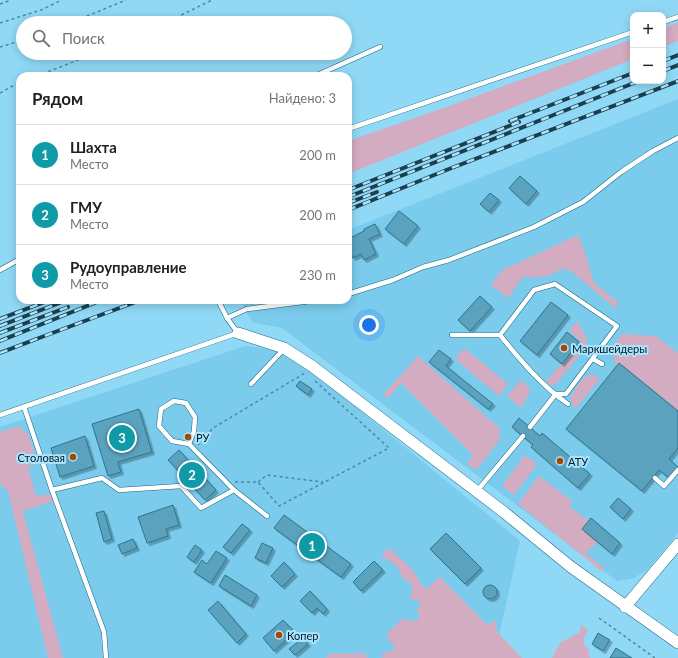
<!DOCTYPE html>
<html lang="ru">
<head>
<meta charset="utf-8">
<style>
	body { margin:0; font-family:Lato,sans-serif; background:#f6f6f6; color:#202124 }
	.controls { position:absolute; right:12px; top:12px; display:grid; overflow:hidden; border-radius:8px; box-shadow:0 2px 10px #0003 }
	.controls button { width:36px; height:36px; display:grid; place-items:center; padding:0; border:0; border-bottom:1px solid #e0e0e0; background:#fff; color:#202124; font:20px sans-serif }
	.you { position:absolute; left:369px; top:325px; width:14px; height:14px; margin:-10px; border:3px solid #fff; border-radius:50%; background:#1a73e8; box-shadow:0 0 0 6px #1a73e833 }
	.badge { display:grid; place-items:center; width:26px; height:26px; border-radius:50%; background:#b45309; color:#fff; font-size:13px; font-weight:700 }
	.pin { position:absolute; translate:-50% -50%; border:2px solid #fff; box-shadow:0 1px 4px #0006 }
	.list { margin:0; padding:0; list-style:none }
	h2 { display:flex; justify-content:space-between; align-items:center; height:52px; margin:0; padding:0 16px; font-size:17px }
	h2 small { font-size:13px; font-weight:400; color:#757577 }
	.list li { display:grid; grid-template-columns:26px 1fr auto; gap:12px; align-items:center; box-sizing:border-box; height:60px; padding:0 16px; border-top:1px solid #e0e0e0 }
	.list b { display:block; font-size:15px; white-space:nowrap }
	.list p { margin:0; font-size:13px; white-space:nowrap; color:#757577 }
	.list em { font-size:13px; font-style:normal; color:#757577 }
	.icon { flex:none; width:22px; height:22px; fill:none; stroke:currentColor; stroke-width:2; stroke-linecap:round; stroke-linejoin:round }
	.map { position:relative; flex:none; width:678px; height:658px; overflow:hidden }
	.search { position:absolute; background:#fff; box-shadow:0 2px 10px #0003; left:16px; top:16px; width:336px; height:44px; display:flex; align-items:center; gap:10px; box-sizing:border-box; padding:0 14px; border-radius:22px; color:#757577; font-size:15px }
	.panel { position:absolute; background:#fff; box-shadow:0 2px 10px #0003; left:16px; top:72px; width:336px; height:232px; border-radius:12px }
	.map>svg:first-child { display:block }
	.built { fill:#7acbec }
	.green { fill:#d4acc1 }
	.building { fill:#5aa2be; stroke:#2b7590; filter:url(#shadow) }
	.lines { fill:none; stroke-linecap:round; stroke-linejoin:round }
	.service-casing { stroke:#1a6882; stroke-width:5.5 }
	.tertiary-casing { stroke:#1a6882; stroke-width:12 }
	.path { stroke:#51879c; stroke-width:1.5; stroke-dasharray:3 3; stroke-linecap:butt }
	.service { stroke:#fff; stroke-width:4.5 }
	.tertiary { stroke:#fff; stroke-width:11 }
	.rail-casing { stroke:#1b3f4e; stroke-width:4 }
	.rail { stroke:#abe4fc; stroke-width:2.5; stroke-dasharray:8; stroke-linecap:butt }
	.poi-dot { fill:#a84705; stroke:#abe4fc; stroke-width:1.5 }
	.labels { text-anchor:middle; dominant-baseline:central; stroke-width:4; stroke-linejoin:round; paint-order:stroke }
	.poi-label { font-size:11px; fill:#001c27; stroke:#abe4fc; text-anchor:start }
</style>
</head>
<body>
<div class="map">
<svg width="678" height="658" viewBox="0 0 678 658">
	<defs>
		<filter id="shadow"><feDropShadow dx="2.5" dy="2.5" stdDeviation="0" flood-color="#0004"/></filter>
	</defs>
	<rect width="100%" height="100%" fill="#90d9f6"/>
	<g class="built">
		<polygon points="678,99 678,533 647,570 634,578 617,581 282,328 252,322 240,300 348,300 348,230"/>
		<polygon points="245,346 272,349 309,369 520,541 494,658 0,658 0,427"/>
	</g>
	<g class="green">
		<polygon points="678,23 678,41 663,47 663,28"/>
		<polygon points="633,39 633,59 348,174 348,141 441,109"/>
		<path d="M578,235L586,255L594,283L619,303L615,308L571,271C557,266 555,276 543,277C536,278 529,277 523,277L508,298L491,285L502,270Z"/>
		<polygon points="577,321 587,339 586,347 557,383 550,385 545,383 561,364 564,365 581,342 569,331"/>
		<polygon points="622,334 656,336 678,353 678,411 619,363 616,367 614,357 610,352 611,348"/>
		<polygon points="464,348 507,383 508,385 499,396 455,359"/>
		<polygon points="418,356 500,429 499,433 501,438 477,469 475,469 467,464 473,455 401,383 388,398 383,395"/>
		<path d="M592,374L600,379L576,408L573,406L570,399C576,389 580,377 592,374Z"/>
		<polygon points="521,380 530,389 530,392 521,408 507,396"/>
		<polygon points="17,426 28,433 37,463 28,467 36,496 49,494 54,501 23,511 63,658 48,658 8,491 0,484 0,432"/>
		<polygon points="525,455 537,464 514,495 502,486"/>
		<polygon points="539,476 572,501 569,506 589,521 582,529 598,542 585,553 604,568 604,571 600,570 518,504"/>
		<polygon points="389,548 411,568 424,588 428,587 440,577 487,625 496,620 497,632 522,658 383,658 381,654 393,650 396,646 389,641 387,634 402,619 404,619 412,621 420,619 417,610 420,606 419,601 409,598 412,593 412,585 401,576 398,567 381,555"/>
		<polygon points="581,624 588,630 584,638 584,645 588,648 590,658 552,658 560,643 580,632"/>
		<polygon points="364,653 368,658 326,658 329,654"/>
	</g>
	<g class="building">
		<polygon points="520,176 537,191 526,204 509,188"/>
		<polygon points="490,193 499,200 489,212 480,204"/>
		<polygon points="399,211 418,226 404,244 385,229"/>
		<polygon points="375,224 380,234 369,239 376,254 364,260 361,254 353,258 348,248 348,239 364,231 364,229"/>
		<polygon points="480,296 492,307 470,331 458,320"/>
		<polygon points="551,302 568,315 537,355 520,341"/>
		<polygon points="567,332 579,342 562,364 550,354"/>
		<polygon points="439,350 451,359 446,366 493,404 488,409 429,362"/>
		<polygon points="619,363 678,411 678,448 669,459 678,467 669,478 659,470 642,491 566,429"/>
		<polygon points="300,381 312,389 308,395 296,386"/>
		<polygon points="139,409 152,452 118,462 121,472 108,476 92,424"/>
		<polygon points="519,418 540,436 542,433 590,474 578,488 531,447 533,445 512,427"/>
		<polygon points="85,436 94,466 60,477 51,448"/>
		<polygon points="179,450 216,490 205,500 168,460"/>
		<polygon points="618,498 631,509 623,519 610,507"/>
		<polygon points="173,505 179,525 166,529 168,536 147,543 138,517"/>
		<polygon points="104,511 112,539 104,542 96,513"/>
		<polygon points="284,515 351,564 341,577 274,528"/>
		<polygon points="591,518 620,543 612,554 582,529"/>
		<polygon points="242,524 250,530 231,553 223,547"/>
		<polygon points="446,533 481,568 465,584 430,549"/>
		<polygon points="133,539 137,548 122,554 118,545"/>
		<polygon points="262,543 273,548 266,563 255,558"/>
		<polygon points="195,545 202,550 194,562 187,557"/>
		<polygon points="216,551 227,558 211,583 194,572 202,560 207,564"/>
		<polygon points="374,561 383,570 361,591 353,582"/>
		<polygon points="284,562 295,574 282,587 271,576"/>
		<polygon points="225,575 257,595 251,606 219,586"/>
		<circle cx="490" cy="592" r="7"/>
		<polygon points="310,591 327,609 323,614 317,608 312,613 300,601"/>
		<polygon points="218,601 246,634 237,643 208,610"/>
		<polygon points="283,620 295,632 274,651 263,638"/>
		<polygon points="598,633 610,640 603,651 592,644"/>
		<polygon points="303,638 308,644 295,655 289,649"/>
		<polygon points="616,648 632,658 610,658"/>
	</g>
	<g class="lines">
		<defs>
			<g id="service">
				<polyline points="663,22 678,17"/>
				<polyline points="315,76 380,47"/>
				<polyline points="348,129 633,32"/>
				<polyline points="0,270 20,259"/>
				<polyline points="348,294 393,280 423,267 449,260 534,227 583,202 621,172 653,151 678,138"/>
				<polyline points="227,318 247,309 318,300"/>
				<polyline points="452,335 500,335"/>
				<polyline points="593,359 602,364"/>
				<polyline points="251,384 284,349"/>
				<polyline points="24,407 52,490 104,632 106,658"/>
				<polyline points="0,415 238,333 227,318 218,300"/>
				<path d="M530,427L555,395V394H566L617,326L555,284L534,290L500,335C520,360 542,386 568,404"/>
				<polyline points="189,444 194,431 195,417 186,403 174,401 161,409 159,426 172,441 189,444 234,490"/>
				<polyline points="655,478 664,486 678,470"/>
				<polyline points="52,490 102,478 119,490 181,486 201,508 234,490 267,516"/>
				<polyline points="477,491 523,436"/>
			</g>
			<g id="tertiary">
				<polyline points="238,333 284,348 312,366 505,513 571,567 678,643"/>
				<polyline points="625,607 678,544"/>
			</g>
		</defs>
		<use href="#service" class="service-casing"/>
		<use href="#tertiary" class="tertiary-casing"/>
		<g class="path">
			<polyline points="0,4 11,0"/>
			<polyline points="0,23 41,10 62,0"/>
			<polyline points="70,23 126,0"/>
			<polyline points="165,23 212,0"/>
			<polyline points="0,47 23,40"/>
			<polyline points="37,76 96,53"/>
			<polyline points="0,93 20,82"/>
			<polyline points="198,445 213,428 305,373"/>
			<polyline points="235,482 258,482 279,506 389,448 314,380"/>
			<polyline points="258,482 267,475 323,482"/>
			<polyline points="599,618 655,658"/>
		</g>
		<use href="#service" class="service"/>
		<use href="#tertiary" class="tertiary"/>
		<defs>
			<g id="rail">
				<polyline points="663,61 678,55"/>
				<polyline points="663,71 678,65"/>
				<polyline points="510,121 633,73"/>
				<polyline points="348,190 519,122"/>
				<polyline points="348,197 639,81"/>
				<polyline points="348,203 377,192"/>
				<polyline points="348,210 449,169 678,81"/>
				<polyline points="0,319 50,300"/>
				<polyline points="0,326 67,300"/>
				<polyline points="0,333 68,307"/>
				<polyline points="0,341 102,300"/>
				<polyline points="0,353 47,335 141,300"/>
			</g>
		</defs>
		<use href="#rail" class="rail-casing"/>
		<use href="#rail" class="rail"/>
	</g>
	<g class="poi-dot">
		<circle cx="564" cy="348" r="4"/>
		<circle cx="188" cy="437" r="4"/>
		<circle cx="73" cy="457" r="4"/>
		<circle cx="560" cy="461" r="4"/>
		<circle cx="279" cy="635" r="4"/>
	</g>
	<g class="labels">
		<g class="poi-label">
			<text x="572" y="348">Маркшейдеры</text>
			<text x="196" y="437">РУ</text>
			<text x="65" y="457" text-anchor="end">Столовая</text>
			<text x="568" y="461">АТУ</text>
			<text x="287" y="635">Копер</text>
		</g>
	</g>
</svg>
<div class="controls">
<button>+</button>
<button>−</button>
</div>
<div class="you"></div>
<div class="pin badge" style="left:312px;top:546px;background:#0f9aa8">1</div>
<div class="pin badge" style="left:192px;top:475px;background:#0f9aa8">2</div>
<div class="pin badge" style="left:122px;top:438px;background:#0f9aa8">3</div>
<div class="search"><svg class="icon" aria-label="search" viewBox="0 0 24 24"><circle cx="10" cy="10" r="6"/><path d="M15 15l6 6"/></svg>Поиск</div>
<section class="panel">
<h2>Рядом<small>Найдено: 3</small></h2>
<ul class="list">
<li><span class="badge" style="background:#0f9aa8">1</span><div><b>Шахта</b><p>Место</p></div><em>200 m</em></li>
<li><span class="badge" style="background:#0f9aa8">2</span><div><b>ГМУ</b><p>Место</p></div><em>200 m</em></li>
<li><span class="badge" style="background:#0f9aa8">3</span><div><b>Рудоуправление</b><p>Место</p></div><em>230 m</em></li>
</ul>
</section>
</div>
</body>
</html>
